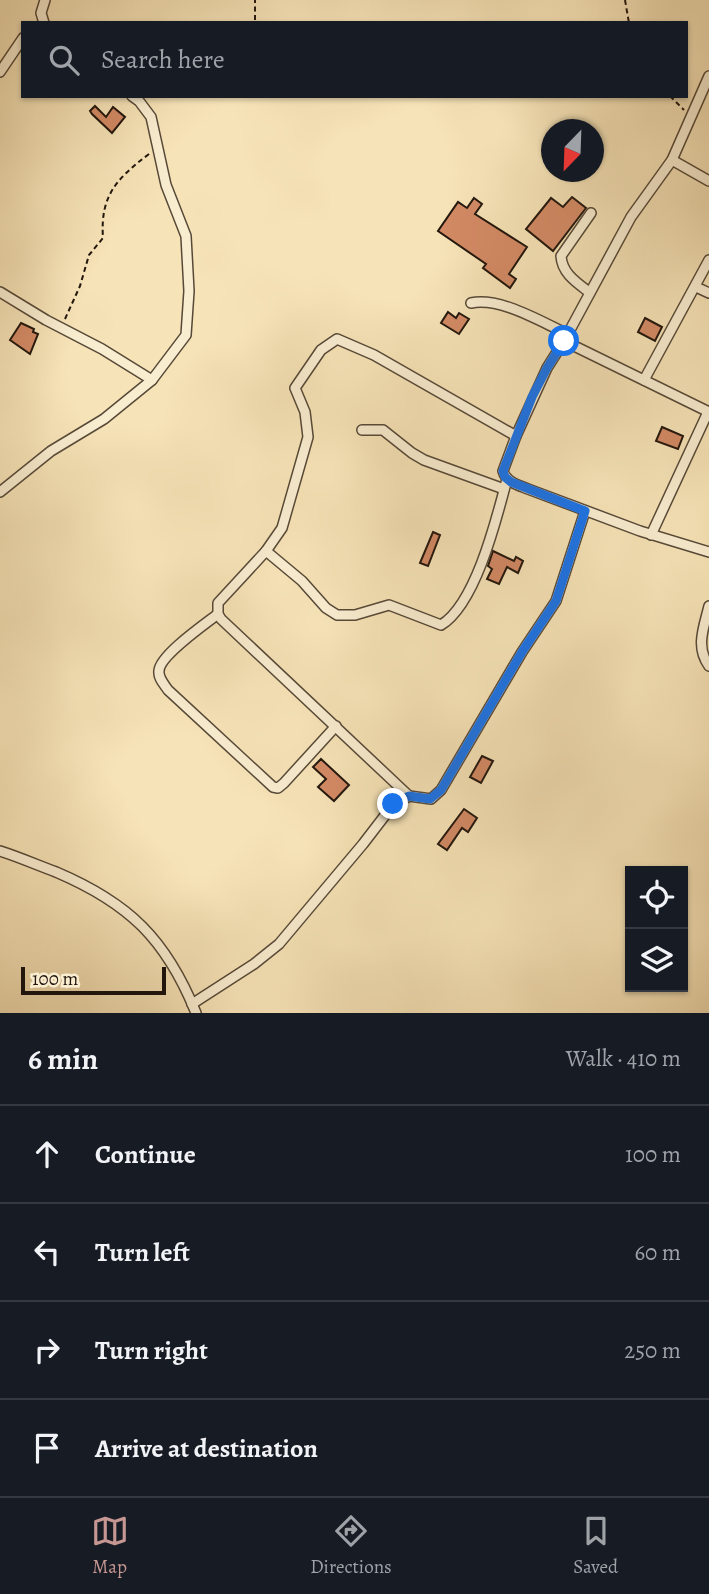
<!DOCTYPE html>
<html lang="en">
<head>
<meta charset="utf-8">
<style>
	body { margin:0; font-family:Alegreya,serif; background:#242831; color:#f1f3f6 }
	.controls { position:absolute; right:21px; bottom:21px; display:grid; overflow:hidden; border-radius:0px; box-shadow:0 2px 5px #0004 }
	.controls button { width:63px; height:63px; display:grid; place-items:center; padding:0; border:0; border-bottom:2px solid #363941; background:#171b24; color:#f1f3f6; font:35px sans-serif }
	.compass { position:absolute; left:541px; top:119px; width:63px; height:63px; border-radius:50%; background:#171b24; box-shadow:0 2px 5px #0004; rotate:203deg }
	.scale { position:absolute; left:21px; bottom:18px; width:145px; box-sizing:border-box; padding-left:7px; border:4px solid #22160d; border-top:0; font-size:19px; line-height:24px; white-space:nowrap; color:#22160d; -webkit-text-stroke:5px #f9edd0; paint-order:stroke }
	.stop { position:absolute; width:21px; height:21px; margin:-16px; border:5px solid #1a73e8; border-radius:50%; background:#fff }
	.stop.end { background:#1a73e8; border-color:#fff; box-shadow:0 2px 7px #0008 }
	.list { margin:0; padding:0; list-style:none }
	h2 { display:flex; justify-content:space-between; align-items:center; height:91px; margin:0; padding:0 28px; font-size:30px }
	h2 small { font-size:23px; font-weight:400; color:#9ea1a6 }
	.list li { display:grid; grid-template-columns:46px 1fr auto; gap:21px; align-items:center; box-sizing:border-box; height:98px; padding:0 28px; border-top:2px solid #363941 }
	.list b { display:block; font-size:26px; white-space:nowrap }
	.list em { font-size:23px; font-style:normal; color:#9ea1a6 }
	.icon { flex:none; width:38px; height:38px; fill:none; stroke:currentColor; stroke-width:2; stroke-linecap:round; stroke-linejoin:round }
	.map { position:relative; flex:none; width:709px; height:1013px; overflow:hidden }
	.search { position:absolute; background:#171b24; box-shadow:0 2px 5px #0004; left:21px; right:21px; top:21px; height:77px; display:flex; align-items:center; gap:18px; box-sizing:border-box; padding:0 24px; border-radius:0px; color:#9ea1a6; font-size:26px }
	.sheet { height:483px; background:#171b24 }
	nav { display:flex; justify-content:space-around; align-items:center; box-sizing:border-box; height:98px; border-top:2px solid #363941; background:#171b24; font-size:19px; color:#9ea1a6 }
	nav a { display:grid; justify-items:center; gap:4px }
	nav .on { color:#c59692 }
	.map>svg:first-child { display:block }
	.building { fill:#d38a65; stroke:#22160d; stroke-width:2 }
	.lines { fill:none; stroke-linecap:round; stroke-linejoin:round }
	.minor-casing { stroke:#574938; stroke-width:12 }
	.path { stroke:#22160d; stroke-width:2; stroke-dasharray:5 3.5; stroke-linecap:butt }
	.minor { stroke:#f9edd0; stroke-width:9 }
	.route { stroke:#1a73e8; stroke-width:9 }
</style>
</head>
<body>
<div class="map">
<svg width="709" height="1013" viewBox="0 0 709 1013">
	<rect width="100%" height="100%" fill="#f6e3b7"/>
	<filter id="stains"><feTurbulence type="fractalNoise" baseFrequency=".00286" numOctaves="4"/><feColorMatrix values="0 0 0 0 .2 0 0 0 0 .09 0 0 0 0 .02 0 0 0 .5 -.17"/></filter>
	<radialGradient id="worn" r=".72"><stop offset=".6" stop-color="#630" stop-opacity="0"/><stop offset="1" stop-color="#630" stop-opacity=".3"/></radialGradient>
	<g class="building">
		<polygon points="95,106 106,117 113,107 125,117 112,133 92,114 90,111"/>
		<polygon points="572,197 586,208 553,251 526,229 551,198 563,207"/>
		<polygon points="474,198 482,204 475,214 527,247 509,274 516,279 510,288 483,268 486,264 438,231 458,202 467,208"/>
		<polygon points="448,312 456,318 459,313 469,319 459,334 441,323"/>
		<polygon points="645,318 662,327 655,341 638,332"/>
		<polygon points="21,323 34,329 33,332 38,334 30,354 10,340"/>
		<polygon points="662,427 683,436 678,449 656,441"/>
		<polygon points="433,532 440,535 428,566 420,563"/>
		<polygon points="493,551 514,561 516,557 523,561 518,573 507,567 499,584 487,579 492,569 488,566"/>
		<polygon points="482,756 493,761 481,783 470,777"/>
		<polygon points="321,759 349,785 334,801 318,787 326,779 313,767"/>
		<polygon points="464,809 477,818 468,832 462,828 447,850 438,844"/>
	</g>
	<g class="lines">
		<defs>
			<g id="minor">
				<polyline points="44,23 41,13 45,0"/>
				<polyline points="0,72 23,38"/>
				<path d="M709,76L672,160L631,217L564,341L547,368L516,436L503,471C506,482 518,485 528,489L640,531L709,552"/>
				<polyline points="672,160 709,181"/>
				<polyline points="696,287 709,293"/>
				<polyline points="0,292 46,320 102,349 152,380"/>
				<path d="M589,292C576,282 562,273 561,256L591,213"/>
				<path d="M471,303C501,297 541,322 568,334"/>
				<polyline points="564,341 709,412"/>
				<polyline points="644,380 709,260"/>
				<polyline points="362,430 383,430 412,453 424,460 504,489"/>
				<polyline points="0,492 51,451 104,419 152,380 186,335 189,291 186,236 166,185 151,117 139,101 132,96"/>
				<polyline points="651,535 708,412"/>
				<path d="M266,551L302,581L326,608L337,615H355L389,605L441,625C476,604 497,517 507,479"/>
				<path d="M709,606C704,627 695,647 709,666"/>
				<path d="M218,614C205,624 159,656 159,671C158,678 164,684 168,690L273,787L278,788L284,783L336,726"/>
				<polyline points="409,796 221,619 218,614 218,603 266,551 282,528 308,437 305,412 295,388 321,350 337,339 374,355 516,436"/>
				<path d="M0,851C19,857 37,865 56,872C129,903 166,939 196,1013"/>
				<polyline points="192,1004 254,964 279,944 363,844 393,805 409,796 431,799 441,790 522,652 556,601 585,511"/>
			</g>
		</defs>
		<use href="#minor" class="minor-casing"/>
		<g class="path">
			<polyline points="625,0 629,23"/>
			<polyline points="255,20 255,0"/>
			<polyline points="670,96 684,110"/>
			<path d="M65,319L80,286L89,255L103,238C100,196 116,179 149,154"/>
		</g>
		<use href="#minor" class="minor"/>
	</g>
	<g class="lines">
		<polyline class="route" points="393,804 409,796 430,799 441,790 522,652 556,601 585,511 511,482 505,477 503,471 532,397 547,368 564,341"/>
	</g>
	<rect width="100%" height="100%" filter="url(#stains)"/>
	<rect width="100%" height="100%" fill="url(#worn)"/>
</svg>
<div class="controls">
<button><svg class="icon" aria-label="locate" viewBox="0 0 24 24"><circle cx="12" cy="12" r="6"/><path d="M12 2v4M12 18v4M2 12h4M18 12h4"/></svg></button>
<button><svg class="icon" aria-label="layers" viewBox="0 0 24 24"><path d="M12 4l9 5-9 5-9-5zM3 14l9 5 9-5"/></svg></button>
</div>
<svg class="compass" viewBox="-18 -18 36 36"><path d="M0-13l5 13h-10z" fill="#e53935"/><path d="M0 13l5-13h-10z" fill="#9ea1a6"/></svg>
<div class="scale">100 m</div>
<div class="stop" style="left:564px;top:341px"></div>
<div class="stop end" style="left:393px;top:804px"></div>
<div class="search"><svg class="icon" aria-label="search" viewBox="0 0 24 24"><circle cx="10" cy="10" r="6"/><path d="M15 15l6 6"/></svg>Search here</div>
</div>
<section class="sheet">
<h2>6 min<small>Walk · 410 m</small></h2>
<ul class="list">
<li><svg class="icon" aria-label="ahead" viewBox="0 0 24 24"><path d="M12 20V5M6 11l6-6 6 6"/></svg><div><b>Continue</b></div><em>100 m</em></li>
<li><svg class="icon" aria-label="left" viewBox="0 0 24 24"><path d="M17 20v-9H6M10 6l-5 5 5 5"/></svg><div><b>Turn left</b></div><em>60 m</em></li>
<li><svg class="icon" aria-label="right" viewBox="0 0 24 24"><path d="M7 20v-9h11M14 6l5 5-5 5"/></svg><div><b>Turn right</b></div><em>250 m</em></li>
<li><svg class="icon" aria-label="arrive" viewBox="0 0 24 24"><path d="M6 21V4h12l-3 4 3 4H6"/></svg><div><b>Arrive at destination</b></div></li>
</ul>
</section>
<nav>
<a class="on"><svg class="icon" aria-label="map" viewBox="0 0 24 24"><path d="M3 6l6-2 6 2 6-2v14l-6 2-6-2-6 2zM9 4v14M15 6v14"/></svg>Map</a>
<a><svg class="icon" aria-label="directions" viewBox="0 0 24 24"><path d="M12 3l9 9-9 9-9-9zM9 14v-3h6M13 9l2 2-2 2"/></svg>Directions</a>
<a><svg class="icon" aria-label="saved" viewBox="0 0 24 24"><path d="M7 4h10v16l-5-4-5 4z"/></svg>Saved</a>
</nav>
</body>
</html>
